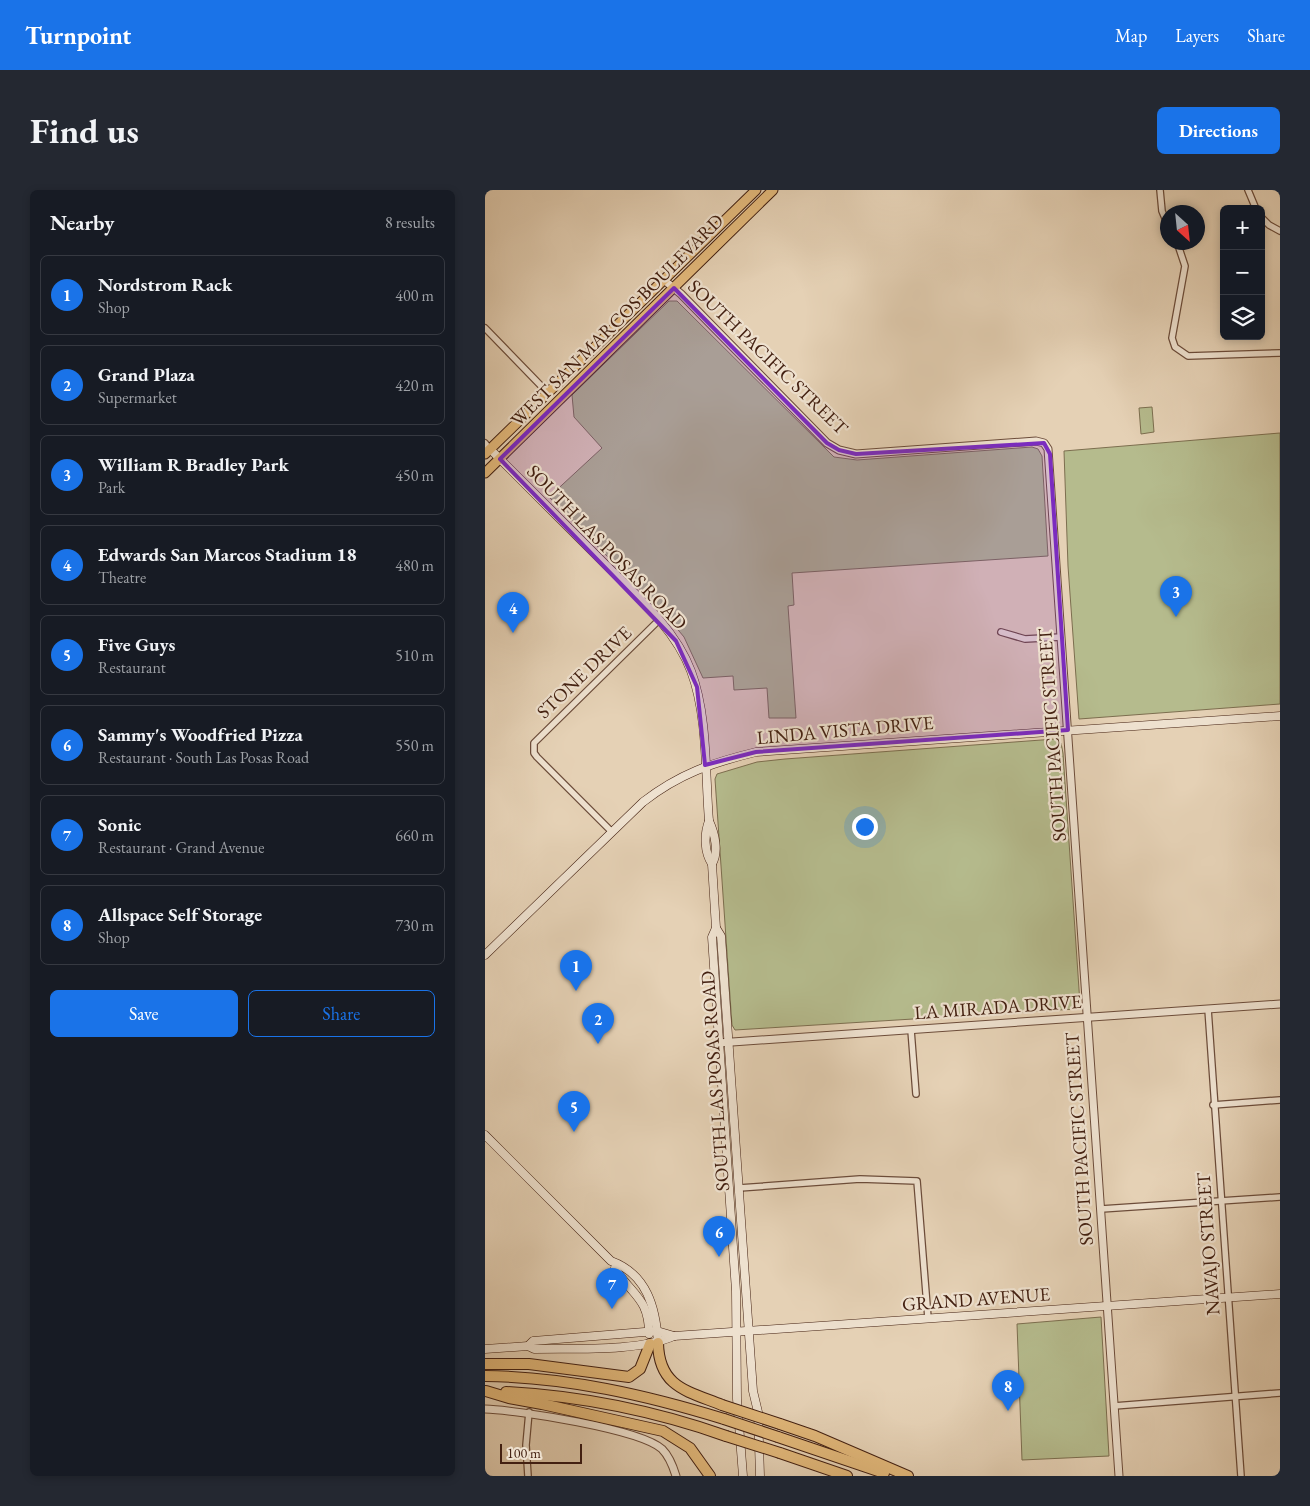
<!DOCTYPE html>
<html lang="en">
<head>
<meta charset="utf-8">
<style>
	body { margin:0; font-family:"EB Garamond",serif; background:#242831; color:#f1f3f6 }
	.controls { position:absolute; right:15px; top:15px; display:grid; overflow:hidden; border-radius:8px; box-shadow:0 2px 8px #0003 }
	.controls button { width:45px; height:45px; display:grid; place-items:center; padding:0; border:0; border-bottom:1px solid #363941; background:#171b24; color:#f1f3f6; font:25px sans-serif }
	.compass { position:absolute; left:675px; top:15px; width:45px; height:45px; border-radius:50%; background:#171b24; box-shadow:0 2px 8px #0003; rotate:153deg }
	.scale { position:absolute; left:15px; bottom:12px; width:82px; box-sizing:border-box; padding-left:5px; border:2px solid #432011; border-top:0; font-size:14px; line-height:18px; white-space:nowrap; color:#432011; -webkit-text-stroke:4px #eee1cf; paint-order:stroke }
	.you { position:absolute; left:379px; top:636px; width:18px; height:18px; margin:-12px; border:4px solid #fff; border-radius:50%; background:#1a73e8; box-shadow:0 0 0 8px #1a73e833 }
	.badge { display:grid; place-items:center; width:32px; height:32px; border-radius:50%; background:#1a73e8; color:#fff; font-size:16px; font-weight:700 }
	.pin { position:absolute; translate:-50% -41px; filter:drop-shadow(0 1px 2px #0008) }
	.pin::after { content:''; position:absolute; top:26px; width:18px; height:15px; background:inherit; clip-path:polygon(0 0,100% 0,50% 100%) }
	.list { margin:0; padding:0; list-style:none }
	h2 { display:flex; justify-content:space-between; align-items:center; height:65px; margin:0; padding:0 20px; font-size:21px }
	h2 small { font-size:16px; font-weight:400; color:#9ea1a6 }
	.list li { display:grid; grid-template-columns:32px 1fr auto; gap:15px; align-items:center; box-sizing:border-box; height:80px; margin:0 10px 10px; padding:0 10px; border:1px solid #363941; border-radius:8px }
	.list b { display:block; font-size:19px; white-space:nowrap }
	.list p { margin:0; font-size:16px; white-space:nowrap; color:#9ea1a6 }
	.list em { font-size:16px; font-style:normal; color:#9ea1a6 }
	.actions { display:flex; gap:10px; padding:15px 20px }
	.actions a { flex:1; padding:11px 0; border:1px solid #1a73e8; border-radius:8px; text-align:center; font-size:18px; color:#1a73e8 }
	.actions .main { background:#1a73e8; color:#fff }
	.icon { flex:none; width:28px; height:28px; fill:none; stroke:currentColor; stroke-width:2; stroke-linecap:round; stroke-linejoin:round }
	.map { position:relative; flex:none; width:795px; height:1286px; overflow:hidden; border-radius:8px }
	header { display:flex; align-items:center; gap:30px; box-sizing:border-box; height:70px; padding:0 25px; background:#1a73e8; color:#fff }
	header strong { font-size:24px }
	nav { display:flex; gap:28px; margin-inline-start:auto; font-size:18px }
	.intro { display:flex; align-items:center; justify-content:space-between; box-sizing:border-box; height:120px; padding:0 30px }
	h1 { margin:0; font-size:35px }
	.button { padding:12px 22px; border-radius:8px; background:#1a73e8; color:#fff; font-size:18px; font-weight:700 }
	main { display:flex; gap:30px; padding:0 30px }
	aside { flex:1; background:#171b24; border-radius:8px; box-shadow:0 2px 8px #0003 }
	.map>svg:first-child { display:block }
	.green { fill:#b5bb8d; stroke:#7c6e4f }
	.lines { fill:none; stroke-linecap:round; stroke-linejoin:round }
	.minor-casing { stroke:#6c4c3a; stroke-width:8 }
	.tertiary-casing { stroke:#6c4c3a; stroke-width:9 }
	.secondary-casing { stroke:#432011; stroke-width:9 }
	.primary-casing { stroke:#432011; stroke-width:11 }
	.motorway-casing { stroke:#432011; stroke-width:12 }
	.minor { stroke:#eee1cf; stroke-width:5.5 }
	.tertiary { stroke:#eee1cf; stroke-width:7 }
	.secondary { stroke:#eee1cf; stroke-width:8 }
	.primary { stroke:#e2b87a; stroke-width:9 }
	.motorway { stroke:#e2b87a; stroke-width:10 }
	.motorway-bridge-casing { stroke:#432011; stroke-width:12; stroke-linecap:butt }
	.motorway-bridge { stroke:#e2b87a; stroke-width:10 }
	.marked { fill:#7b2cbf; fill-opacity:0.2; stroke:#7b2cbf; stroke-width:4; stroke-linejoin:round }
	.labels { text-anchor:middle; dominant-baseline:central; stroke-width:4.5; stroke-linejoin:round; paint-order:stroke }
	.street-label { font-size:19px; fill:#432011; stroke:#eee1cf }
</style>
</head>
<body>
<header>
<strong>Turnpoint</strong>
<nav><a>Map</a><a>Layers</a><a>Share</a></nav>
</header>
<div class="intro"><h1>Find us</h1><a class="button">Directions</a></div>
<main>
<aside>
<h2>Nearby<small>8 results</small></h2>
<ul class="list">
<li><span class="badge">1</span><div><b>Nordstrom Rack</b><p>Shop</p></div><em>400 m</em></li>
<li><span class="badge">2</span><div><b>Grand Plaza</b><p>Supermarket</p></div><em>420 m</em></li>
<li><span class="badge">3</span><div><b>William R Bradley Park</b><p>Park</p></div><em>450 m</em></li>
<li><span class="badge">4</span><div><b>Edwards San Marcos Stadium 18</b><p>Theatre</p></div><em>480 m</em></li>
<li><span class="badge">5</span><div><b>Five Guys</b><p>Restaurant</p></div><em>510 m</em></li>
<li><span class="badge">6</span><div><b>Sammy's Woodfried Pizza</b><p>Restaurant · South Las Posas Road</p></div><em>550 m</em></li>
<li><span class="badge">7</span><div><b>Sonic</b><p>Restaurant · Grand Avenue</p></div><em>660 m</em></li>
<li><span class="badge">8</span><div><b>Allspace Self Storage</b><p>Shop</p></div><em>730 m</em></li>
</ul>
<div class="actions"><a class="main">Save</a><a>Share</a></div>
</aside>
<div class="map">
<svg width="795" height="1286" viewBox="0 0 795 1286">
	<rect width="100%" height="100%" fill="#e5d1b5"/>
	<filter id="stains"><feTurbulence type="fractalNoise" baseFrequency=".004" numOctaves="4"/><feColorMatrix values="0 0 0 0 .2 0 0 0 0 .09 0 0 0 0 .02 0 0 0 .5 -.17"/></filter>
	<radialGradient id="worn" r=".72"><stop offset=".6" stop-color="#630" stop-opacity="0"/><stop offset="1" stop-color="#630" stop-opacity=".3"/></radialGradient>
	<g class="green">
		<polygon points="184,111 192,111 349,267 372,270 547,257 553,259 557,266 563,366 307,383 309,415 303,416 311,528 284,528 282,498 249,500 248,486 218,488 199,447 184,429 64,307 117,258 89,227 87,205"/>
		<polygon points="667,217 669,242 656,244 654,218"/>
		<polygon points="795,243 795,514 594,529 583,376 579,261"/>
		<polygon points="570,549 576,553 578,563 595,814 590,819 250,840 247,835 230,589 232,584 272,572 300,569"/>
		<polygon points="616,1127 624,1266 537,1270 532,1134"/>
	</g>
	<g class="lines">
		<defs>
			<g id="minor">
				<polyline points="675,0 677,21 682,33"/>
				<polyline points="763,0 771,19"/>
				<polyline points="776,27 784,35 795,41"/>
				<polyline points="692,52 700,76 687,148 690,157 703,166 795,163"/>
				<polyline points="0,138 63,203"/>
				<polyline points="0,253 5,259"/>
				<polyline points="516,442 540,449 576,447"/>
				<polyline points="126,641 52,567 49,563 49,553 174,430"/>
				<polyline points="723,819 756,1286"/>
				<polyline points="426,840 431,904"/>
				<polyline points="728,915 795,910"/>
				<polyline points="254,998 375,989 432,991 443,1128"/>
				<polyline points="616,1019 795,1007"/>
				<polyline points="629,1216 795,1203"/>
				<polyline points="43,1286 41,1255 44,1222"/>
			</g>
			<g id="tertiary">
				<polyline points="179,90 196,104 342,253 354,260 371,264 551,251 559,253 563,259 634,1286"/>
				<polyline points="233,853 795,814"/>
				<path d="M0,1219C32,1220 155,1239 177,1259C184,1266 188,1276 191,1286"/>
			</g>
			<g id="secondary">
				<path d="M5,259C43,297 81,335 118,372C150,404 190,438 206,481C223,526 220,583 224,631C230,644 234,662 227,674"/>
				<path d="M224,631C219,644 219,662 227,674L231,738L227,747L251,1101L252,1209L258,1286"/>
				<polyline points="231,738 236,746 268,1201 273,1222 275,1286"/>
				<path d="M0,765L158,612C194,584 226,573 271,562L795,526"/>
				<path d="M0,945L126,1071C162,1084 171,1118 173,1153"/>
				<path d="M130,1078C146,1105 164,1107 164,1144"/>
				<polyline points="43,1156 48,1151 172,1141 189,1146"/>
				<path d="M0,1159L43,1156L49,1159C89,1158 153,1162 189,1146L795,1104"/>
			</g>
			<g id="primary">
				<polyline points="0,264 271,0"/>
				<polyline points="0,283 288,0"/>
			</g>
			<g id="motorway">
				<path d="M173,1153C174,1197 202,1201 237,1215"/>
				<polyline points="0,1174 44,1174 144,1187 155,1179 165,1154"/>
				<path d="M0,1186C82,1187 161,1205 239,1229"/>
				<polyline points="1,1201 24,1208 57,1214 178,1241 205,1258 225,1286"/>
				<path d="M21,1202C96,1206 170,1221 241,1246"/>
				<polyline points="295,1234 330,1246 423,1286"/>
				<polyline points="293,1247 399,1283"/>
				<polyline points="295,1263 362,1286"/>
			</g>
		</defs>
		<use href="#minor" class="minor-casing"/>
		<use href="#tertiary" class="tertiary-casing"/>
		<use href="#secondary" class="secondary-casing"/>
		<use href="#primary" class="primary-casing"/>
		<use href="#motorway" class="motorway-casing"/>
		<use href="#minor" class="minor"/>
		<use href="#tertiary" class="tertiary"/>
		<use href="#secondary" class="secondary"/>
		<use href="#primary" class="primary"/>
		<use href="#motorway" class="motorway"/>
		<defs>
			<g id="motorway-bridge">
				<polyline points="237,1215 295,1234"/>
				<polyline points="239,1229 293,1247"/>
				<polyline points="241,1246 295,1263"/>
			</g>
		</defs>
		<use href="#motorway-bridge" class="motorway-bridge-casing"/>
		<use href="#motorway-bridge" class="motorway-bridge"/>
	</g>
	<path class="marked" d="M189,98L342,253L354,260L371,264L559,253L565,264L583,540L271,562L220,575L212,497L191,451L15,269Z"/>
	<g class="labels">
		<g class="street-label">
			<text transform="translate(132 130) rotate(-45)">WEST SAN MARCOS BOULEVARD</text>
			<text transform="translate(283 167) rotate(44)">SOUTH PACIFIC STREET</text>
			<text transform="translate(122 357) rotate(46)">SOUTH LAS POSAS ROAD</text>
			<text transform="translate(99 482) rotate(-44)">STONE DRIVE</text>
			<text transform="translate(360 540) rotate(-5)">LINDA VISTA DRIVE</text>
			<text transform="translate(567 545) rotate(-94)">SOUTH PACIFIC STREET</text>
			<text transform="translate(513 817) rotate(-4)">LA MIRADA DRIVE</text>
			<text transform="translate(230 891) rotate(-94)">SOUTH LAS POSAS ROAD</text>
			<text transform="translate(594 949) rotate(-94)">SOUTH PACIFIC STREET</text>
			<text transform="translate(723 1054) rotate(-94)">NAVAJO STREET</text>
			<text transform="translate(491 1109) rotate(-4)">GRAND AVENUE</text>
		</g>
	</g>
	<rect width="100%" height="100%" filter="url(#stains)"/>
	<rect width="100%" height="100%" fill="url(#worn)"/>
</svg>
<div class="controls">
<button>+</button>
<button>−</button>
<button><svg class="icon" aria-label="layers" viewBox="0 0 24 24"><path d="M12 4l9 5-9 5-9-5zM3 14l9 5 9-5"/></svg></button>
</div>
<svg class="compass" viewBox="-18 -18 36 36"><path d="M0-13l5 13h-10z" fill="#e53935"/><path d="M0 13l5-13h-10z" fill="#9ea1a6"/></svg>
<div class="scale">100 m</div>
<div class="you"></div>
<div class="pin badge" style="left:91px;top:801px">1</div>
<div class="pin badge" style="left:113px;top:854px">2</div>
<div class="pin badge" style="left:691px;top:427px">3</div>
<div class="pin badge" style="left:28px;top:443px">4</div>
<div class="pin badge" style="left:89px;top:942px">5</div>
<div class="pin badge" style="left:234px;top:1067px">6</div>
<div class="pin badge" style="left:127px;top:1119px">7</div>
<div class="pin badge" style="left:523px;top:1221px">8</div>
</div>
</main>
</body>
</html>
